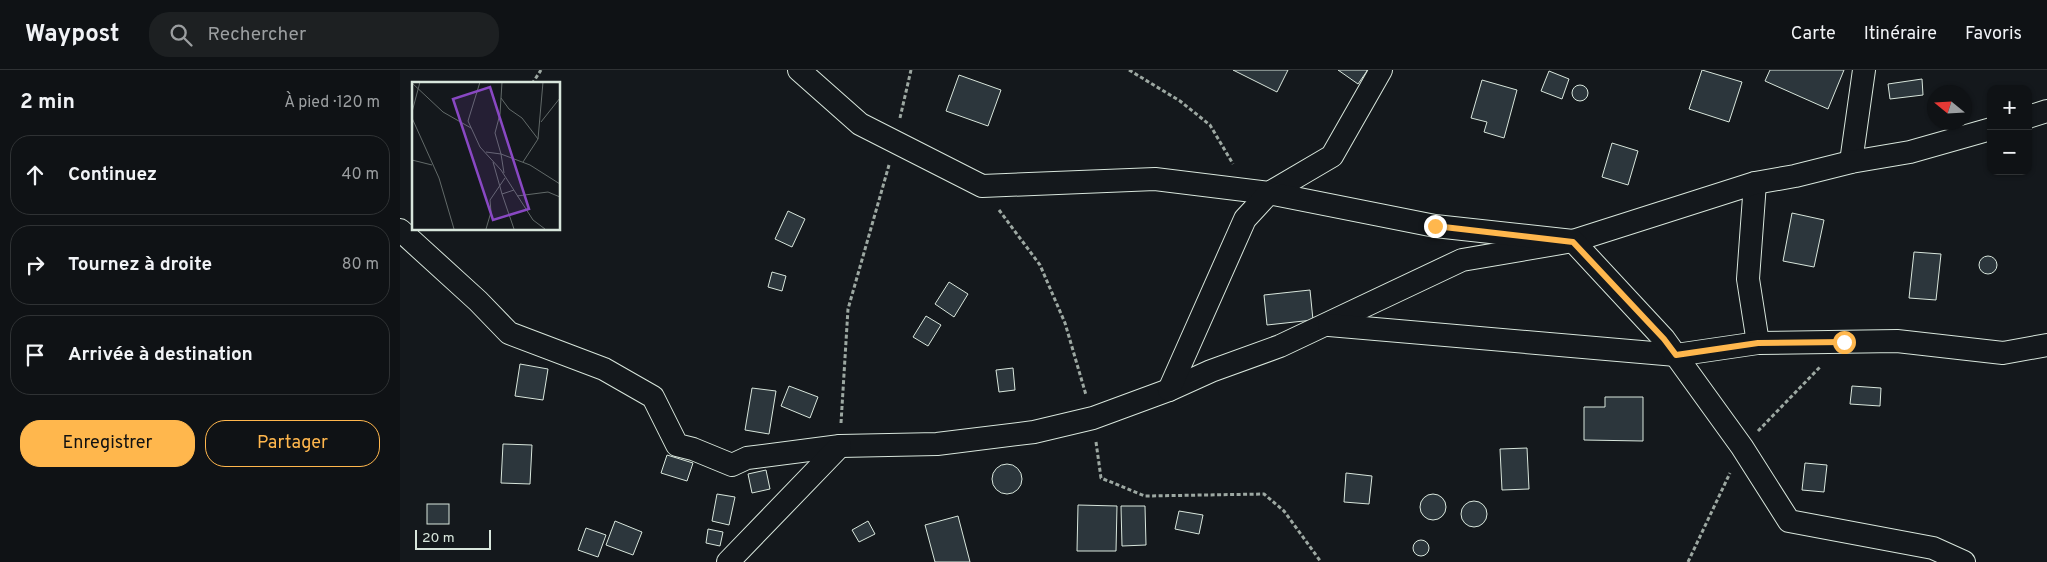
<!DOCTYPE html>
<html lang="fr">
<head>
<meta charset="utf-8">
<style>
	body { margin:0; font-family:Overpass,sans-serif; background:#1d2022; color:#f1f3f6 }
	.controls { position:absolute; right:15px; top:15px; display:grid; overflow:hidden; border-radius:10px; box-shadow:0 1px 4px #0004 }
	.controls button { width:45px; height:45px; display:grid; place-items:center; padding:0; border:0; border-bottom:1px solid #2f3234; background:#0f1215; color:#f1f3f6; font:25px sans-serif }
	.compass { position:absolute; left:1527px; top:15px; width:45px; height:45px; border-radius:50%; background:#0f1215; box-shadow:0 1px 4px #0004; rotate:288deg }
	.scale { position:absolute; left:15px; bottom:12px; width:76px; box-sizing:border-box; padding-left:5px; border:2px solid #d8e6dc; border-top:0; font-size:14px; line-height:18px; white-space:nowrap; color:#d8e6dc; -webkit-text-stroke:4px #14181c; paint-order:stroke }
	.stop { position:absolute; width:15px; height:15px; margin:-11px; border:4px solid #ffb74d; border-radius:50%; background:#fff }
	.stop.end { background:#ffb74d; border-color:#fff; box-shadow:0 1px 5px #0008 }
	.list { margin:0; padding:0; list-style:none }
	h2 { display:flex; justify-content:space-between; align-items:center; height:65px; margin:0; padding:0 20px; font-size:21px }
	h2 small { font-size:16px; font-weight:400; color:#9b9ea0 }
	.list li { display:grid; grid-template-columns:32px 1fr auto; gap:15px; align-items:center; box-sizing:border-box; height:80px; margin:0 10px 10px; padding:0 10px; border:1px solid #2f3234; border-radius:20px }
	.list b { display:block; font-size:19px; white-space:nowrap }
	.list em { font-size:16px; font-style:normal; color:#9b9ea0 }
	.actions { display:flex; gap:10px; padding:15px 20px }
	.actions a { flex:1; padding:11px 0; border:1px solid #ffb74d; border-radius:20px; text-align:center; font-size:18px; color:#ffb74d }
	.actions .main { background:#ffb74d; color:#111 }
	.icon { flex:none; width:28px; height:28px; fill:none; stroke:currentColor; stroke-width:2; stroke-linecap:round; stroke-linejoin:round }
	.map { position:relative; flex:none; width:1647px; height:492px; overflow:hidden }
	header { display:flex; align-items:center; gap:30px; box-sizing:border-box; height:70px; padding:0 25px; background:#0f1215; border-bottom:1px solid #2f3234 }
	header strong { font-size:24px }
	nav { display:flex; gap:28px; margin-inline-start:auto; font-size:18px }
	.search { width:350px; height:45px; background:#1d2022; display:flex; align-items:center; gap:12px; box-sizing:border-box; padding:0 18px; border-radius:20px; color:#9b9ea0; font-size:19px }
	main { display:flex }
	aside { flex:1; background:#0f1215 }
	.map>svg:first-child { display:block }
	.building { fill:#2c363c; stroke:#d8e6dc }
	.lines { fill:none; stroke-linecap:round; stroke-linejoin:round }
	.street-casing { stroke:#d8e6dc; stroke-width:24 }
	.path { stroke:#9da8a2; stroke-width:3; stroke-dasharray:4 2.5; stroke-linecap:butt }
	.street { stroke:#14181c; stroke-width:22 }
	.route { stroke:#ffb74d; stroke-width:6 }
	.inset-road { fill:none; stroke:#626a69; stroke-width:1 }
	.view { fill:#8948c3; fill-opacity:0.15; stroke:#8948c3; stroke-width:2.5 }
	.inset-edge { fill:none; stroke:#d8e6dc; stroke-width:2.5 }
</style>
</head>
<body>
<header>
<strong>Waypost</strong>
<div class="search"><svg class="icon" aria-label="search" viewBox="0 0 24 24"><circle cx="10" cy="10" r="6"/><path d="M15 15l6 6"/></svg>Rechercher</div>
<nav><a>Carte</a><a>Itinéraire</a><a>Favoris</a></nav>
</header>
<main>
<aside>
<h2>2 min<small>À pied · 120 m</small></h2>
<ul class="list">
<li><svg class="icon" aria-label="ahead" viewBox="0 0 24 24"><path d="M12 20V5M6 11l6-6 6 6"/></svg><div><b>Continuez</b></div><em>40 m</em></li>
<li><svg class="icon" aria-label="right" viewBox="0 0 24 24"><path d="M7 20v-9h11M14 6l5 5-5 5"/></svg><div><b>Tournez à droite</b></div><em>80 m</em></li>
<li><svg class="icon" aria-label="arrive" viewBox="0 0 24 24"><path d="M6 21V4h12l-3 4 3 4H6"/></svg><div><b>Arrivée à destination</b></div></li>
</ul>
<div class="actions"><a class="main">Enregistrer</a><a>Partager</a></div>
</aside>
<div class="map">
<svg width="1647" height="492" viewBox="0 0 1647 492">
	<rect width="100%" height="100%" fill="#14181c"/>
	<g class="building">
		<polygon points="833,0 888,0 877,22"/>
		<polygon points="938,0 967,0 967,1 958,14"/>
		<polygon points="1302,0 1342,12 1329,52 1289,39"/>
		<polygon points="1370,0 1444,0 1428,39 1365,11"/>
		<polygon points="1149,1 1169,9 1162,29 1141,21"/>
		<polygon points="559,5 601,20 588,56 546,41"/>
		<polygon points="1522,9 1523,25 1490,29 1488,14"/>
		<polygon points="1082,10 1117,20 1104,68 1084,62 1087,52 1071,48"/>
		<circle cx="1180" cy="23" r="8"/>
		<polygon points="1212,73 1238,81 1228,115 1202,107"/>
		<polygon points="388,141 405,149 392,177 375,169"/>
		<polygon points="1392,143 1424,150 1414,197 1383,191"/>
		<polygon points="1514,182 1541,184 1536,230 1509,228"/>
		<circle cx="1588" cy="195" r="9"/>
		<polygon points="372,202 386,206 382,221 368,217"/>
		<polygon points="549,212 568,224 554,247 535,234"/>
		<polygon points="910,220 913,250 867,255 864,225"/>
		<polygon points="526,246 541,255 528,276 513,267"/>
		<polygon points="120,294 148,299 143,330 115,326"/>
		<polygon points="613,298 615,320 599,322 596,300"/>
		<polygon points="389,316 418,327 410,348 381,336"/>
		<polygon points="1452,316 1481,318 1480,336 1450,334"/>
		<polygon points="352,318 376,321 369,364 345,360"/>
		<polygon points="1205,327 1243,327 1243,371 1184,370 1184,337 1205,337"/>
		<polygon points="103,374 132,375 130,414 101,413"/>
		<polygon points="1127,378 1129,419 1102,420 1100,379"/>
		<polygon points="267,385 293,393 287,411 261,403"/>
		<polygon points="1405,393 1427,395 1424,422 1402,420"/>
		<circle cx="607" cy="409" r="15"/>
		<polygon points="366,400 370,419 352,423 348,404"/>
		<polygon points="946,403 972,406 969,434 944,432"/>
		<circle cx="1033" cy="437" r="13"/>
		<polygon points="317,424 335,427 329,455 312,451"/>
		<circle cx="1074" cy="444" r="13"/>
		<rect x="27" y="434" width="22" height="20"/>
		<polygon points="678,435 717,436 716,481 677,481"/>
		<polygon points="721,436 745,436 746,475 722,476"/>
		<polygon points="779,441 803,445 799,464 775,459"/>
		<polygon points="558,446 570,492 535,492 525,455"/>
		<polygon points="215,451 242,462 233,485 206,475"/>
		<polygon points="468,451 475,464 459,472 452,460"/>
		<polygon points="186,458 206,465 198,487 178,480"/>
		<polygon points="308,459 323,462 320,476 306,473"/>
		<circle cx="1021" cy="478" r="8"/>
	</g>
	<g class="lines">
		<defs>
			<g id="street">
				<polyline points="399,0 460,54 582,116 755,109 869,123 932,86 981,0"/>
				<polyline points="1628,47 1647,41"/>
				<polyline points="1451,92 1464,0"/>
				<polyline points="1355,113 1348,209 1358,273 1497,271 1603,283 1647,275"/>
				<polyline points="0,160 78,231 109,263 204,299 253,327 277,375 293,379 332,395 347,388 440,376 537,374 634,362 693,348 769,320 811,301 880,276 1062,190 1173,171 1355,113 1395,106 1451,92 1510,82 1591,59"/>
				<polyline points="929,255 1276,285 1358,273"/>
				<polyline points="769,320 845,149 869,123 1035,156 1173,171 1264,269 1342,377 1389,451 1533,478 1564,492"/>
				<polyline points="328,492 440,376"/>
			</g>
		</defs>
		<use href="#street" class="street-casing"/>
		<g class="path">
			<polyline points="729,0 780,31 810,55 833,94"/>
			<polyline points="132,14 141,0"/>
			<polyline points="500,48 511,0"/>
			<polyline points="599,140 640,195 665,253 686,325"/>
			<polyline points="441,353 448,239 489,95"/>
			<polyline points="1358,361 1420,297"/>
			<polyline points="696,372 701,408 745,426 864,424 884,441 921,492"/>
			<polyline points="1288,492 1330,403"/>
		</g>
		<use href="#street" class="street"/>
	</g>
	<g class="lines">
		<polyline class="route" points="1035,156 1173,172 1264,269 1276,285 1358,273 1444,272"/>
	</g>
	<g transform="translate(12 12)">
		<rect width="148" height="148" fill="#14181c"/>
		<path class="inset-road" d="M68,0L56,39L68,65L89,88L121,138L133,147M90,0L88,32L83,51L89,72L118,83L148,102M0,1L31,30L59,46M89,16L97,27L110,36L126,57M0,30L8,0M0,36L27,96L42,147M129,40L148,16M74,70L89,72L92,91M0,78L20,83M81,80L90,112M111,80L126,57L131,0M102,108L90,112L102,147M105,114L136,110L148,115M74,147L79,130L78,118L93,96"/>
		<path class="view" d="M78,5L117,127L81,138L41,17Z"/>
		<rect width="148" height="148" class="inset-edge"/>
	</g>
</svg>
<div class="controls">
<button>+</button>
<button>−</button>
</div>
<svg class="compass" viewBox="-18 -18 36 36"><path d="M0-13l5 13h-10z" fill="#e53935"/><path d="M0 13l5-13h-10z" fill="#9b9ea0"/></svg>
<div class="scale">20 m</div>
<div class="stop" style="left:1444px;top:272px"></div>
<div class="stop end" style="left:1035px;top:156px"></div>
</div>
</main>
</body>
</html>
